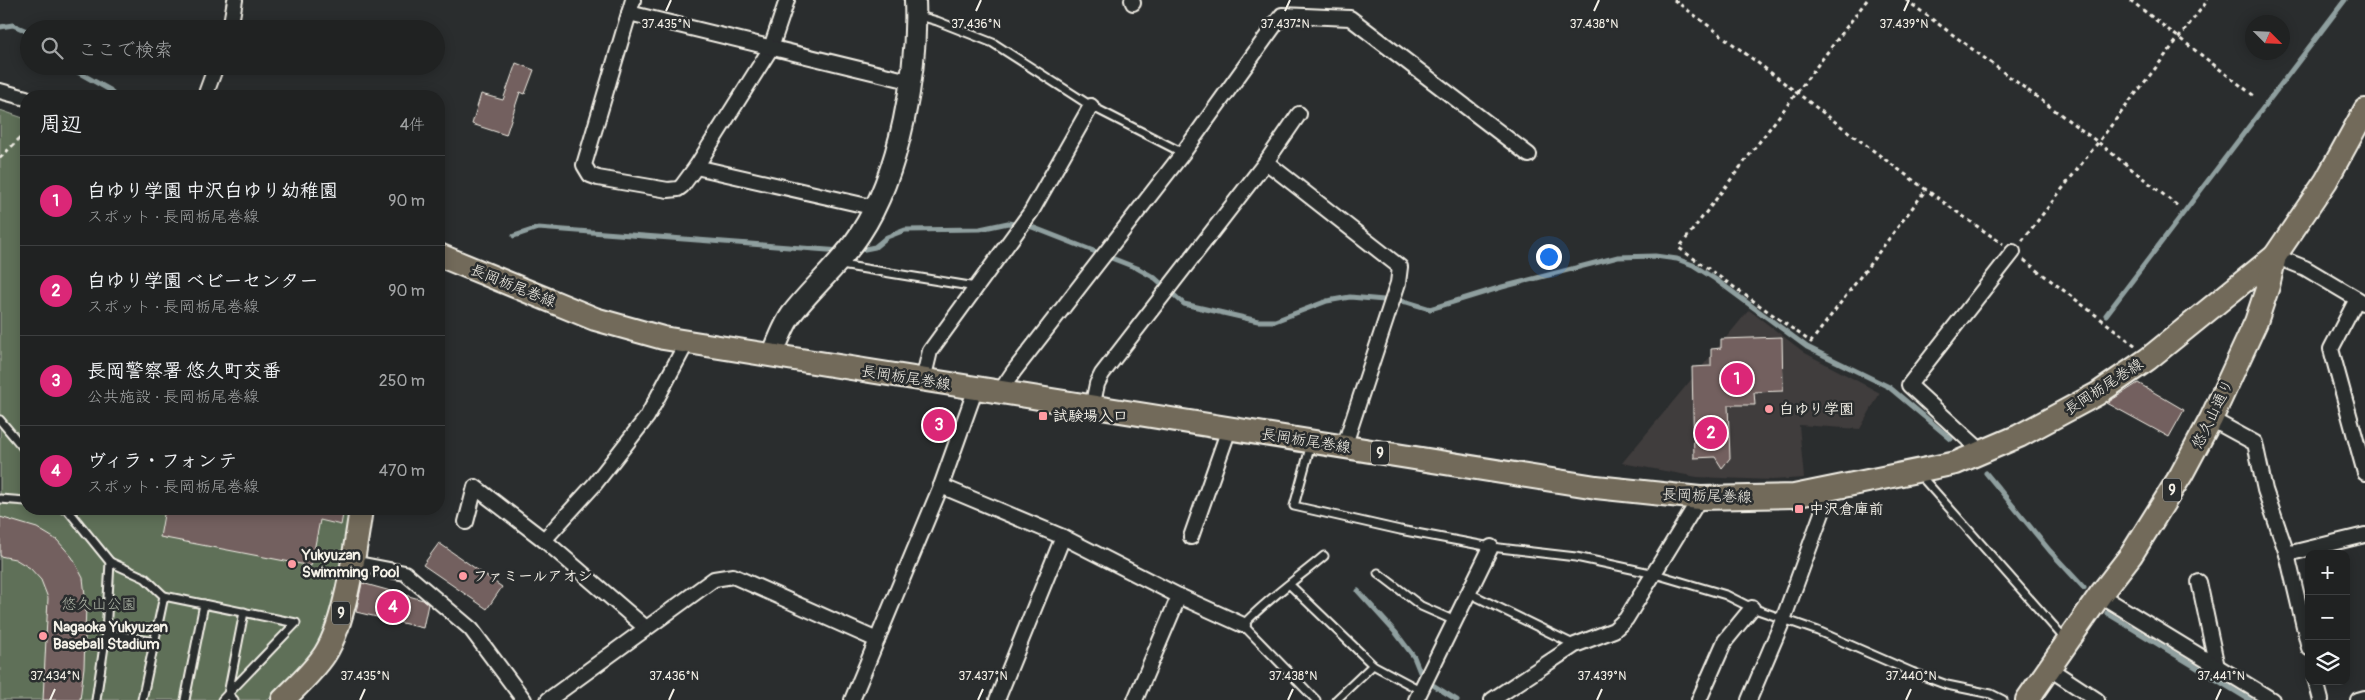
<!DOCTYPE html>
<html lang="ja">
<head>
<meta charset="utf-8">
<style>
	body { margin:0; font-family:Pangolin,"Klee One",sans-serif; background:#2d2f2f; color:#f1f3f6 }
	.controls { position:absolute; right:15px; bottom:15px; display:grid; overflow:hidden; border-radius:10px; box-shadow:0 2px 12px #0003 }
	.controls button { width:45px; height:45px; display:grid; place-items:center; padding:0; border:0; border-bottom:1px solid #3d3f40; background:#202222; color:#f1f3f6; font:25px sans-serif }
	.compass { position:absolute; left:2245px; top:15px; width:45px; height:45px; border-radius:50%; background:#202222; box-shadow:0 2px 12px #0003; rotate:114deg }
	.you { position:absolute; left:1548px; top:256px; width:18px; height:18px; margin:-12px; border:4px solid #fff; border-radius:50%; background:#1a73e8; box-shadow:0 0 0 8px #1a73e833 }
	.badge { display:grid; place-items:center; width:32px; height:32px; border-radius:50%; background:#db2777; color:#fff; font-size:16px; font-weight:700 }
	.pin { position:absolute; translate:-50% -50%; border:2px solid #fff; box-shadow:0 1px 5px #0006 }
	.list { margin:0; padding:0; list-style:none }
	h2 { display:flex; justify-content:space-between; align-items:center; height:65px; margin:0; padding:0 20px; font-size:21px }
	h2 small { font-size:16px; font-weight:400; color:#a2a4a5 }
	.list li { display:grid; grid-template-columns:32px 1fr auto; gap:15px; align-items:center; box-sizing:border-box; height:90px; padding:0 20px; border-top:1px solid #3d3f40 }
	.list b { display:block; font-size:19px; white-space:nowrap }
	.list p { margin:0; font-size:16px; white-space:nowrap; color:#a2a4a5 }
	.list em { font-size:16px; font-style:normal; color:#a2a4a5 }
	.icon { flex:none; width:28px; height:28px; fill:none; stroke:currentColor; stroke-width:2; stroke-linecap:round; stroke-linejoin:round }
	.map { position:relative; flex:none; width:2365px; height:700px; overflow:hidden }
	.search { position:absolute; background:#202222; box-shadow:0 2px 12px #0003; left:20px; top:20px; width:425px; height:55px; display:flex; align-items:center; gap:12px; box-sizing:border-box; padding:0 18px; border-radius:28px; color:#a2a4a5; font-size:19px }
	.panel { position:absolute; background:#202222; box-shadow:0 2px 12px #0003; left:20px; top:90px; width:425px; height:425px; border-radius:20px }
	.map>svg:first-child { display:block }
	.built { fill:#403c3c }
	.green { fill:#5e7059; stroke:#a9b0a0 }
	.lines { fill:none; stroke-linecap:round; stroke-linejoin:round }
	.stream { stroke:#8f9f9f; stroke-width:5 }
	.building { fill:#73605e; stroke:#f4f1e8 }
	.lane-casing { stroke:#f4f1e8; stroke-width:11 }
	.street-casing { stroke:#f4f1e8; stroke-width:18 }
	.secondary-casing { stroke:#f4f1e8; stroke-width:24 }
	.primary-casing { stroke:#f4f1e8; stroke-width:26 }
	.path { stroke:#f4f1e8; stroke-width:3; stroke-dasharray:4 4; stroke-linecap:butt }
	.lane { stroke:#2a2d2e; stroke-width:7 }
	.street { stroke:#2a2d2e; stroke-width:14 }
	.secondary { stroke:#2a2d2e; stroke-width:20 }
	.primary { stroke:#726b5a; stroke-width:22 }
	.ticks { fill:none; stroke:#f4f1e8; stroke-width:2 }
	.poi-dot { fill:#ff9aa2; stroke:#2a2d2e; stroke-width:2 }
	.labels { text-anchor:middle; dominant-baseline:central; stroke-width:5; stroke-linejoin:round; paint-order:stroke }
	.shield { fill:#2a2d2e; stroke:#b7b6b0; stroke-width:1 }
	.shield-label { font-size:14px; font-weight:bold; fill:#f4f1e8 }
	.street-label { font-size:15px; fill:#f4f1e8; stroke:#2a2d2e }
	.poi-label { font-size:15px; font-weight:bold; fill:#f4f1e8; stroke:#2a2d2e; text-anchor:start }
	.park-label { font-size:15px; fill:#b0b7a8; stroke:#2a2d2e }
	.ticks-label { font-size:12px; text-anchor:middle; fill:#f4f1e8; stroke:#2a2d2e; stroke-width:5; stroke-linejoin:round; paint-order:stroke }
</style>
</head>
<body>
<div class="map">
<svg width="2365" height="700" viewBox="0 0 2365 700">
	<rect width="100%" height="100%" fill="#2a2d2e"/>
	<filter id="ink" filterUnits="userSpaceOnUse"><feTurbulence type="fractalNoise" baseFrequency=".02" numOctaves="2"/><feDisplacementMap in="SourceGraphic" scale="10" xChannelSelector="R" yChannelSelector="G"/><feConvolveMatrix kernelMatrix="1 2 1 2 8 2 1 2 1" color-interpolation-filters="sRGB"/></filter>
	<g filter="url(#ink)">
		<polygon class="built" points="1749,310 1805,353 1880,393 1860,429 1799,425 1804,478 1772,480 1697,477 1622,463"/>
		<path class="green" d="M0,110L26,119V509H353C344,558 340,610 313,652C301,670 282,685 268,700H0Z"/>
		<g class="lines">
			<g class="stream">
				<polyline points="0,27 13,25 29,32"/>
				<polyline points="67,66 110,90 114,96"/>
				<polyline points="514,236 538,228 841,251"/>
				<polyline points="855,251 875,247 887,237 905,230 980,229 1008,223 1032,227 1137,268 1155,278 1184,304 1258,321 1275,321 1327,301 1350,297 1407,302 1430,309 1502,287 1618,257 1655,256 1677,259 1693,265 1715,279 1807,347 1889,387 1951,439"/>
				<polyline points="2106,315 2345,0"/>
				<polyline points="1986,473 2050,551 2084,588"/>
				<polyline points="1358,591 1396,633 1414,657 1420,672 1433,685 1457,700"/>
				<polyline points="2107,613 2250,700"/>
			</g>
		</g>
		<g class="building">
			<polygon points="516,63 534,70 525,94 520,92 506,135 472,124 481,94 503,100"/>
			<polygon points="1782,337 1783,391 1754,392 1755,405 1728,405 1730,458 1722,468 1715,457 1694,458 1692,367 1711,366 1711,349 1721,348 1721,339"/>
			<polygon points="2138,383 2184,410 2169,437 2107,403"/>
			<polygon points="937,412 951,418 941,438 928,432"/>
			<polygon points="165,509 344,509 341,525 320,520 311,566 160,537"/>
			<polygon points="0,517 37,528 57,540 72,557 83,578 86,604 84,667 80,700 43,700 48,598 41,580 30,568 15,559 0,556"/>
			<polygon points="439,543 502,587 487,609 423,565"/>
			<polygon points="362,583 423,600 428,604 423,628 356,612"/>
		</g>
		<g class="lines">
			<defs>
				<g id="lane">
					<polyline points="916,15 937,21 993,43 1091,106 1183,153"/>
					<polyline points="841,265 976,287"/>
					<polyline points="0,420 26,451"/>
					<polyline points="1311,444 1294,506 1400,530 1491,547 1576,557 1655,574 1726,595 1752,608 1818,631 1912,672 1947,685 1991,694 2003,700"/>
					<polyline points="1920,475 2065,639"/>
					<polyline points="0,499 26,501"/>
					<polyline points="64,509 67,509 110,562 106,633 96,700"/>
					<polyline points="110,562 145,578 164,596"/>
					<polyline points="1378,573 1421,606 1455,621"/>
					<polyline points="1290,585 1373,665 1420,690"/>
					<polyline points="1469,593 1575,645"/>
					<polyline points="106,633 154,642"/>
					<polyline points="142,700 164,596 296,623 222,700"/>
					<polyline points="185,700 204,604"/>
					<polyline points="234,700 228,694 244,612"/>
					<path d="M1316,700L1243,625C1267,599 1297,579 1324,556"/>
					<polyline points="1336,700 1373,665"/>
				</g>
				<g id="street">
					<polyline points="633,0 584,165 590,175 598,178 668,190 678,189 682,186 696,167 771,48 787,0"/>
					<polyline points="1132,0 1133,3"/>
					<polyline points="629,13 909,81"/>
					<polyline points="230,29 235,0"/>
					<polyline points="0,91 26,98"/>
					<polyline points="205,96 216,66"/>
					<polyline points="1266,162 1400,267 1398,283 1344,447"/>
					<polyline points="696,167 876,208"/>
					<polyline points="2275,256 2305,268 2364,303"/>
					<polyline points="2357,299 2331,349 2365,473"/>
					<polyline points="923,380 930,351 1031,212 1091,106"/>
					<polyline points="999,393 1014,371 1183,153 1282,15 1350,18 1529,155"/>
					<polyline points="1092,408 1097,384 1102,374 1266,162 1299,114"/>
					<polyline points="2211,419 2255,443 2265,490 2287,554 2365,535"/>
					<polyline points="1982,452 1909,385 2013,252"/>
					<polyline points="941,486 1063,537 1179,596 1135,700"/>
					<polyline points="466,522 475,487 544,540"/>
					<polyline points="1191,537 1229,429"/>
					<polyline points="2287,554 2309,648"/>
					<polyline points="353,563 405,573 471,629 524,700"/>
					<polyline points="2199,582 2217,667"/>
					<polyline points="2100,595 2272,700"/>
					<polyline points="1179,596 1243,625"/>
					<polyline points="646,628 544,540 594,485 647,417 687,342"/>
					<polyline points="2050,669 2097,700"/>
					<polyline points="2316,681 2321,700"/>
					<polyline points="548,700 714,579 733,576 877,640"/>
					<polyline points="852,700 941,486 976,388"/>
					<polyline points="997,700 1063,537"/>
					<polyline points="1416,700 1491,547"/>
					<polyline points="1492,700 1575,645 1614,630 1626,619 1700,498"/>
					<polyline points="1699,700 1725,641 1752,608"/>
					<polyline points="1749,700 1783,620 1822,513 1823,491"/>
					<polyline points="2358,700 2365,698"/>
				</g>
				<path id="secondary" d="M772,356C777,343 783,327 791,315C812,287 841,264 860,234C900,174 918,71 915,0"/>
				<g id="primary">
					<polyline points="439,255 595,319 663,338 1596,487 1700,498 1794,496 1956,463 2019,436 2097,394 2148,359 2275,256"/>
					<path d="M283,700C297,686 314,671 325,654C346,621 355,549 361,509"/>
					<polyline points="2027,700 2100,595 2131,555 2181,475 2211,419 2256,322 2268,286 2275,256 2326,181 2365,110"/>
				</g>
			</defs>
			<use href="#lane" class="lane-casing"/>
			<use href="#street" class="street-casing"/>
			<use href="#secondary" class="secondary-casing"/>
			<use href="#primary" class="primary-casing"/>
			<g class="path">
				<path d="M1674,0C1784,81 1890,167 2003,244"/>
				<polyline points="1867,0 1679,248 1811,342 1925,191"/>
				<polyline points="1906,0 2099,143 2179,207"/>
				<polyline points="2130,0 2253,95"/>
				<polyline points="0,158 26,132"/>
				<polyline points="2022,241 2208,0"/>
				<polyline points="2024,260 2136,346"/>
			</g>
			<use href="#lane" class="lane"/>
			<use href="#street" class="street"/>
			<use href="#secondary" class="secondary"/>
			<use href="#primary" class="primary"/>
		</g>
	</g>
	<path class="ticks" d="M666,11L671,0M976,11L981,0M1285,11L1290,0M1594,11L1599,0M1904,11L1909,0M50,700L55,689M360,700L365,689M669,700L674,689M978,700L983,689M1288,700L1293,689M1597,700L1602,689M1906,700L1911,689M2216,700L2221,689"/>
	<g class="poi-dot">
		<circle cx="1769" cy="409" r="5"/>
		<rect x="1038" y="411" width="10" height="10" rx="2.5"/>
		<rect x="1794" y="504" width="10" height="10" rx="2.5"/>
		<circle cx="292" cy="564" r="5"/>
		<circle cx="463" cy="576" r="5"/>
		<circle cx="43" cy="636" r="5"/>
	</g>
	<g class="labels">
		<g class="shield">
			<rect x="1371" y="441.5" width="18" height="23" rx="4"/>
			<rect x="2163" y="478.5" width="18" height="23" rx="4"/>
			<rect x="332" y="601.5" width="18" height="23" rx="4"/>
		</g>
		<g class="shield-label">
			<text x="1380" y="453">9</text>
			<text x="2172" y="490">9</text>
			<text x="341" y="613">9</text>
		</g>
		<g class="street-label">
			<text transform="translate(513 286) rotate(22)">長岡栃尾巻線</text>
			<text transform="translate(906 378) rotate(9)">長岡栃尾巻線</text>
			<text transform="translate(2104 387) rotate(-33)">長岡栃尾巻線</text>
			<text transform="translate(2213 414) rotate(-64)">悠久山通り</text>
			<text transform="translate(1306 441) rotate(9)">長岡栃尾巻線</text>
			<text transform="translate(1707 496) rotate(2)">長岡栃尾巻線</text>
		</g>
		<g class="poi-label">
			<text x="1779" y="409">白ゆり学園</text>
			<text x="1053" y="416">試験場入口</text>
			<text x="1809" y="509">中沢倉庫前</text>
			<text x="302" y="555">Yukyuzan<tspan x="302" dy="17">Swimming Pool</tspan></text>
			<text x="473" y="576">ファミールアオシ</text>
			<text x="53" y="627">Nagaoka Yukyuzan<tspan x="53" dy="17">Baseball Stadium</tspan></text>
		</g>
		<g class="park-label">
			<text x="99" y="604">悠久山公園</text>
		</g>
	</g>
	<g class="ticks-label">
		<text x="666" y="28">37.435°N</text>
		<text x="976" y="28">37.436°N</text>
		<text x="1594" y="28">37.438°N</text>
		<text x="1285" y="28">37.437°N</text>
		<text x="1904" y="28">37.439°N</text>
		<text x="55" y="680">37.434°N</text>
		<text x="365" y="680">37.435°N</text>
		<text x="674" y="680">37.436°N</text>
		<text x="983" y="680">37.437°N</text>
		<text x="1293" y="680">37.438°N</text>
		<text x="1602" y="680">37.439°N</text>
		<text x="1911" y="680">37.440°N</text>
		<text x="2221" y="680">37.441°N</text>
	</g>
</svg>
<div class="controls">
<button>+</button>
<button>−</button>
<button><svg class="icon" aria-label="layers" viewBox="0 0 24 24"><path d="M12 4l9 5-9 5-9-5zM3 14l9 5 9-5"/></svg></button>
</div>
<svg class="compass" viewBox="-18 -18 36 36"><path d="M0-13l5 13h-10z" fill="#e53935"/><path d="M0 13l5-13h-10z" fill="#a2a4a5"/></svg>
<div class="you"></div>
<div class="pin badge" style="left:1737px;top:379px">1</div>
<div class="pin badge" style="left:1711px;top:433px">2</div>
<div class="pin badge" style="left:939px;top:425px">3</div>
<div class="pin badge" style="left:393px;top:607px">4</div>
<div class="search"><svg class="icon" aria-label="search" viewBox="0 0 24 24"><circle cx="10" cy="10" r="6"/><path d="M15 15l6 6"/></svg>ここで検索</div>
<section class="panel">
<h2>周辺<small>4件</small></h2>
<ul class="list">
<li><span class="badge">1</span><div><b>白ゆり学園 中沢白ゆり幼稚園</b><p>スポット · 長岡栃尾巻線</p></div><em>90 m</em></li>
<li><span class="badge">2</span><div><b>白ゆり学園 ベビーセンター</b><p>スポット · 長岡栃尾巻線</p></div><em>90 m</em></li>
<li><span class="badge">3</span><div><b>長岡警察署 悠久町交番</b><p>公共施設 · 長岡栃尾巻線</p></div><em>250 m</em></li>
<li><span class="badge">4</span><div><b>ヴィラ・フォンテ</b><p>スポット · 長岡栃尾巻線</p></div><em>470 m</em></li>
</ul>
</section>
</div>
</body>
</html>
